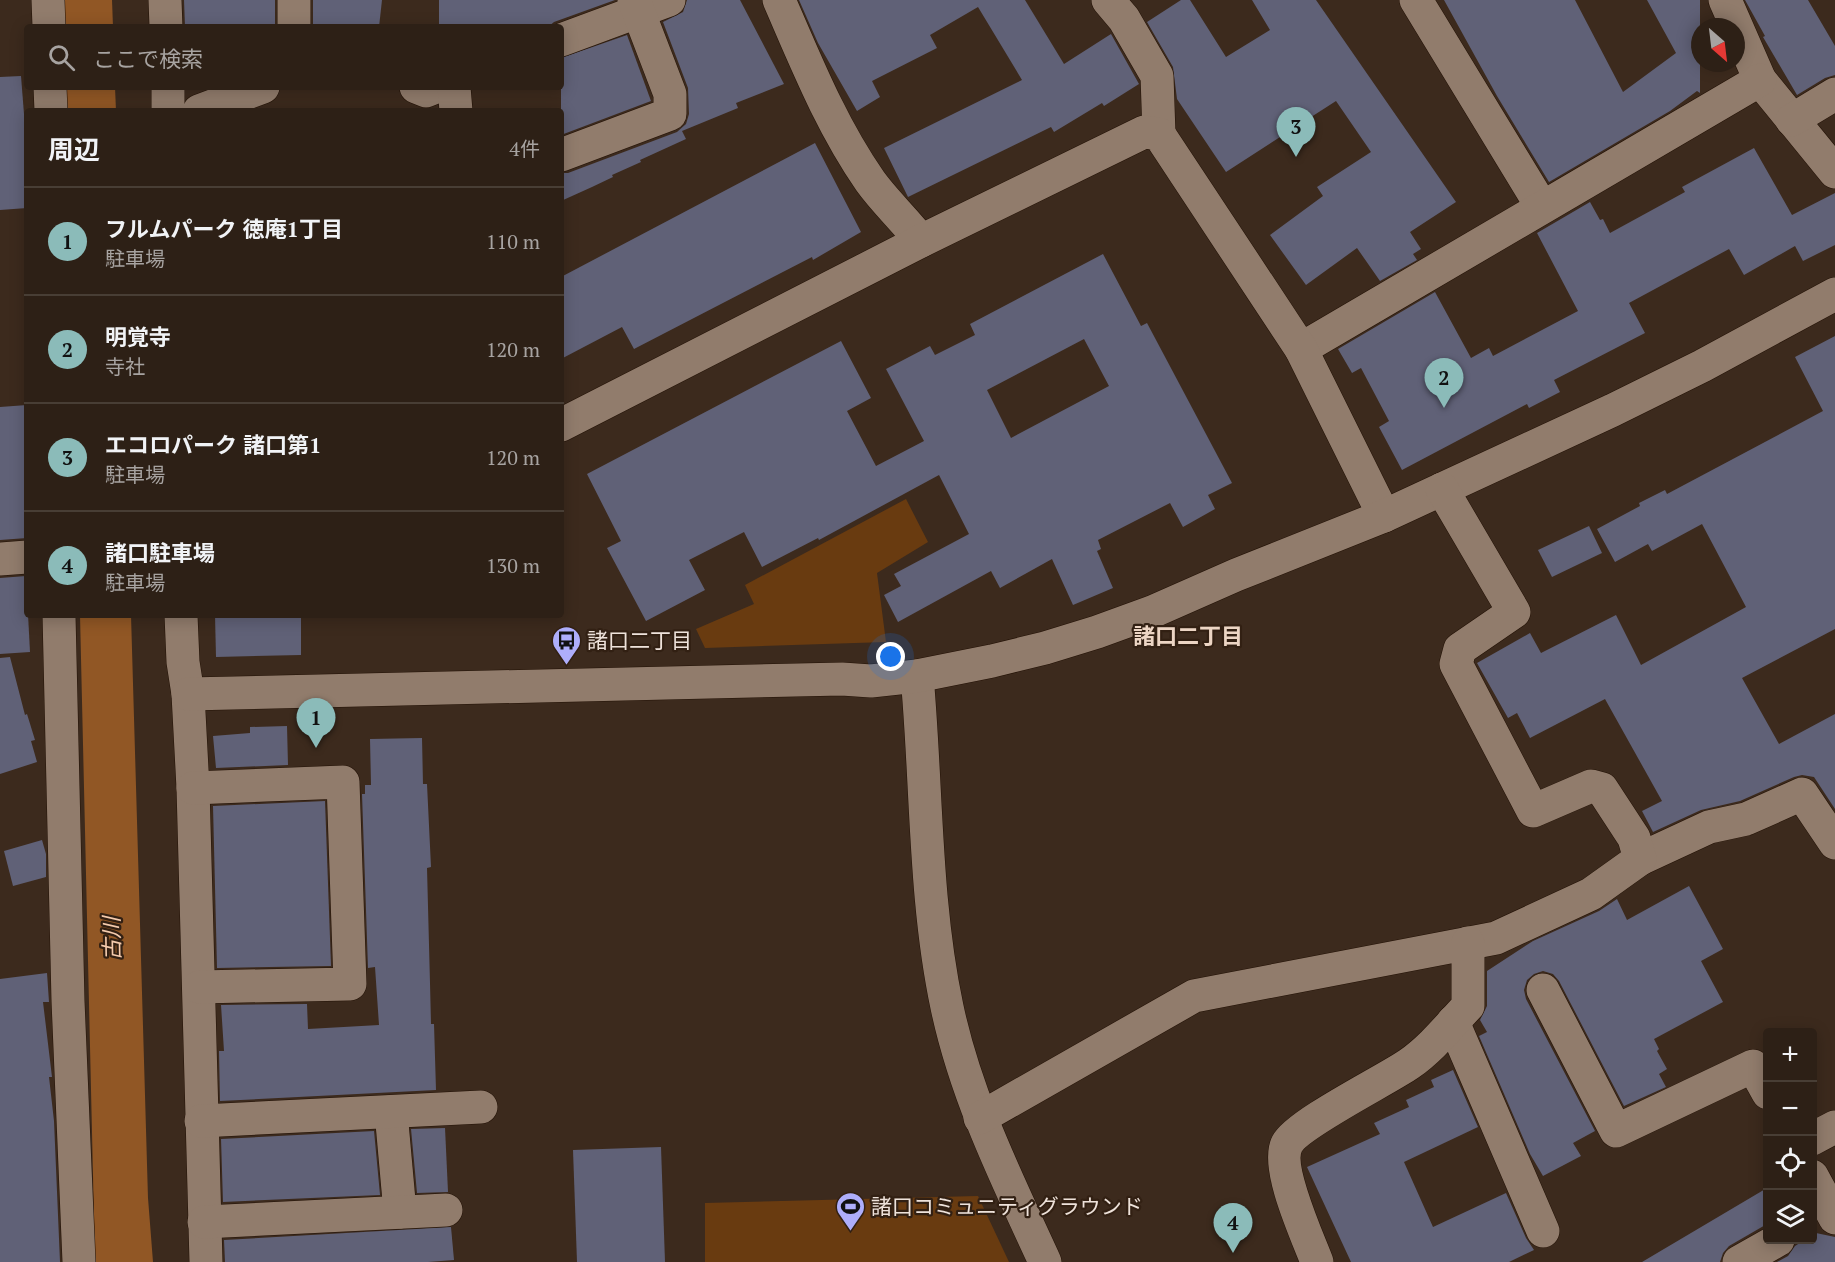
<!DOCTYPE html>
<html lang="ja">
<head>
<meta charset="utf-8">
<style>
	body { margin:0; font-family:"PT Serif","Noto Sans JP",serif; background:#35281f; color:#f1f3f6 }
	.controls { position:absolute; right:18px; bottom:18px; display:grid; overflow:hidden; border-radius:6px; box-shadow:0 3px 15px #0003 }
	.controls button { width:54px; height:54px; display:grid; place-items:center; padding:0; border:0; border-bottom:2px solid #483e35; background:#2d2016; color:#f1f3f6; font:30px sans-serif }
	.compass { position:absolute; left:1691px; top:18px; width:54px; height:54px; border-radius:50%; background:#2d2016; box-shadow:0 3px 15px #0003; rotate:152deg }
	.you { position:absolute; left:891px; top:657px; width:21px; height:21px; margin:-15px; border:4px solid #fff; border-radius:50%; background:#1a73e8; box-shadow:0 0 0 9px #1a73e833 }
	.badge { display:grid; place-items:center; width:39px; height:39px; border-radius:50%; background:#8bbbb9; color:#111; font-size:20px; font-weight:700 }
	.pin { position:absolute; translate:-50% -50px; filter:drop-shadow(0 2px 3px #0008) }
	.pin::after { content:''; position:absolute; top:32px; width:21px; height:18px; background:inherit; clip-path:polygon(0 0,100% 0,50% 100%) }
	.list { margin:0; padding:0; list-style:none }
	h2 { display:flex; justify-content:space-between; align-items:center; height:78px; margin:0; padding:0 24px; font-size:26px }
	h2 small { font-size:20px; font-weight:400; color:#a7a3a1 }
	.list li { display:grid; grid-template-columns:39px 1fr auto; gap:18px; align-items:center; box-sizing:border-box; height:108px; padding:0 24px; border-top:2px solid #483e35 }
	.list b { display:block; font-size:22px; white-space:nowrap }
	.list p { margin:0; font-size:20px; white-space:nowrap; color:#a7a3a1 }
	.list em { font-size:20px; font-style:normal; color:#a7a3a1 }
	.icon { flex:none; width:33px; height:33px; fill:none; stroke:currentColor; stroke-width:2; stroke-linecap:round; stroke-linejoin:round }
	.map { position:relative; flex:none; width:1835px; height:1262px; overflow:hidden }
	.search { position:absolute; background:#2d2016; box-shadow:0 3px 15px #0003; left:24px; top:24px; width:540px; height:66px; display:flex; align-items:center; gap:15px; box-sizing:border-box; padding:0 21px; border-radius:6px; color:#a7a3a1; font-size:22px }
	.panel { position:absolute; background:#2d2016; box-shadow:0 3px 15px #0003; left:24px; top:108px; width:540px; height:510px; border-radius:6px }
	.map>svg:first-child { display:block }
	.green { fill:#693b10 }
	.water { fill:#915725 }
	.building { fill:#606177; fill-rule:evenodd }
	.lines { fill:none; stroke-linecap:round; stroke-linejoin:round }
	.minor-casing { stroke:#231206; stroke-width:34 }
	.minor { stroke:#917c6c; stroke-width:33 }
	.labels { text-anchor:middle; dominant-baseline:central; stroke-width:4.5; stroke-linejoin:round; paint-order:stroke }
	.poi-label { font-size:21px; fill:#eee2da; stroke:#322013; text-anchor:start }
	.neighbourhood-label { font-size:22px; font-weight:bold; fill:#ecd5c4; stroke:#322013 }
	.water-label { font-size:22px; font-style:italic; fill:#f5cbad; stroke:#322013 }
</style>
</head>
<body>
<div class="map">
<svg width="1835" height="1262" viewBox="0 0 1835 1262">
	<rect width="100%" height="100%" fill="#3c2a1d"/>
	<g class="green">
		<polygon points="906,499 928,542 877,573 886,642 705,648 696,629 754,604 745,585"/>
		<polygon points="978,1196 1009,1262 705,1262 705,1203"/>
	</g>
	<g class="water">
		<polygon points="58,0 112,0 113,27 59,27"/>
		<polygon points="61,87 115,87 116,111 61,111"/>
		<polygon points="80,615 131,615 148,1198 153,1262 95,1262"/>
	</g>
	<g class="building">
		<polygon points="184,0 275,0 275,27 185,27"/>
		<polygon points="313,0 382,0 379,27 313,27"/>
		<polygon points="439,0 615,0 554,22 548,27 439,27"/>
		<polygon points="687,0 740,0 784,84 736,103 738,108 682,131 686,139 640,160 641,162 612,175 613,177 592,187 561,201 561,173 568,173 677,132 686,124 689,114 688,88 663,22 683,12"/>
		<polygon points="799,0 1025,0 1064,64 1111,34 1139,84 1104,106 1102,103 1054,132 1051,127 908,197 884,148 1022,80 978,7 930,35 937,48 872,81 880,97 857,111 818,43"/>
		<polygon points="1181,0 1190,0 1226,57 1270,30 1252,0 1316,0 1456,202 1410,232 1421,249 1413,254 1417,260 1380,281 1357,248 1306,285 1270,235 1323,196 1317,187 1371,152 1336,101 1226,172 1177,99 1173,67 1147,22"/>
		<polygon points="1444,0 1575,0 1623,92 1676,53 1647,0 1700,0 1700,93 1697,91 1670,111 1549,182 1497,96"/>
		<polygon points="1745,0 1808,0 1835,46 1835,75 1825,78 1797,95 1763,37 1765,36"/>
		<polygon points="627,35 651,101 561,135 561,58"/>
		<polygon points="21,76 27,152 27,208 0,210 0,77"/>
		<polygon points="815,143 861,232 813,260 812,257 634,349 622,327 561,359 561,277"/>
		<polygon points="1754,148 1792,215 1835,193 1835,245 1803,261 1795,246 1744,275 1729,249 1629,303 1645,333 1554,380 1560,392 1529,408 1527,404 1402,470 1379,427 1389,421 1361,368 1352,373 1338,349 1435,292 1471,358 1489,348 1493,356 1578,311 1537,233 1590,202 1600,220 1603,219 1610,233 1685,192 1682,187"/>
		<path d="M1103,254L1141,326L1147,323L1232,483L1208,495L1215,509L1183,527L1170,503L1098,540L1101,549L1097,551L1113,588L1073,605L1052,559L1000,588L991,571L898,622L884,595L901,586L894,574L969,534L939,475L819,540L818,538L762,567L744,532L689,560L705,590L646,621L607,548L621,541L587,474L841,341L871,398L847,411L876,466L924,441L886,369L930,346L935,355L975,335L970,324ZM1084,339L1109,386L1011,438L987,390Z"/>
		<polygon points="1835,336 1835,629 1742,678 1779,744 1835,714 1835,809 1814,777 1802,775 1794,777 1740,801 1701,810 1653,832 1642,811 1662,801 1605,699 1530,738 1517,713 1508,718 1477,663 1530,633 1541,653 1616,615 1641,665 1746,607 1702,524 1652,551 1648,544 1615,562 1597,529 1640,506 1639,503 1665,490 1667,494 1823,411 1795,357"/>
		<polygon points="27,405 27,538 0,540 0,407"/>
		<polygon points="1589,526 1602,553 1552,577 1538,550"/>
		<polygon points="26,576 30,652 0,654 0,578"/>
		<polygon points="215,615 301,615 301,655 216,657"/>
		<polygon points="10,657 25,715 27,714 35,740 31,741 37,762 0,774 0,658"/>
		<polygon points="287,726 288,765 216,768 213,736 250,733 250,727"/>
		<polygon points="422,738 423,784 427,784 431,867 427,868 430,983 431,1024 434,1024 436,1090 220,1101 219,1051 224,1051 221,1005 307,1004 308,1029 379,1025 375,967 368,968 362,794 365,794 365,785 371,785 370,739"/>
		<polygon points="325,801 331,966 217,968 213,806"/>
		<polygon points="42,840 46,854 46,877 13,886 4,851"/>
		<polygon points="1689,886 1723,949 1701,961 1723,1002 1654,1039 1659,1049 1657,1051 1667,1069 1659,1074 1666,1087 1624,1106 1559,981 1553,974 1543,971 1534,974 1527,980 1524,990 1526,999 1595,1131 1573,1143 1581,1156 1543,1176 1530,1154 1479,1036 1487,1032 1480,1020 1487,1006 1487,971 1533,941 1599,911 1617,899 1627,920"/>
		<polygon points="47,973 49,1002 43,1002 52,1077 49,1077 54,1121 60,1262 0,1262 0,979"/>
		<polygon points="1453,1070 1478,1127 1404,1162 1433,1227 1506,1193 1526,1238 1534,1250 1509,1262 1351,1262 1307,1167 1380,1134 1374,1123 1409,1107 1406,1100 1434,1087 1431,1080"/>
		<polygon points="445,1128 448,1192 417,1193 411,1129"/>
		<polygon points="374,1131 380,1195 223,1202 221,1139"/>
		<polygon points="661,1147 665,1262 577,1262 573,1150"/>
		<polygon points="1767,1188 1767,1224 1729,1246 1723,1253 1720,1262 1642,1262"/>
		<polygon points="451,1227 454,1260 428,1262 225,1262 224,1240"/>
		<polygon points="1816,1233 1835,1237 1835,1262 1777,1262 1788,1256 1795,1246 1806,1239 1812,1239 1812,1235"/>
	</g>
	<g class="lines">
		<defs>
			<g id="minor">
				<polyline points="48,0 49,27"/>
				<polyline points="165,0 166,27"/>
				<path d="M779,0C806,62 831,125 870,181C885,202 905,220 921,241"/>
				<polyline points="1108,0 1124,19 1157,76 1159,134"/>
				<polyline points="1416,0 1542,207"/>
				<polyline points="1725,0 1760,80 1835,172"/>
				<polyline points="294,27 294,0"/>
				<polyline points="561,40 669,0"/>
				<polyline points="50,87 51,111"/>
				<polyline points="168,87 168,111"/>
				<polyline points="416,87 426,91 436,87"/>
				<polyline points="454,87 456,111"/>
				<polyline points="199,111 263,87"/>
				<polyline points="1792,120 1835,94"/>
				<polyline points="561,155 670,114 670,94 634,0"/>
				<polyline points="1301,349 1760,80"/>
				<polyline points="561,425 921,241 1144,132 1159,134 1301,349 1384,516"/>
				<polyline points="0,559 27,557"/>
				<polyline points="59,615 68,1001 79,1262"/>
				<polyline points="181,615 183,662 188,694 193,788 206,1262"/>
				<path d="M917,676C927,786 924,899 947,1007C966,1097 1007,1179 1045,1262"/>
				<polyline points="188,694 842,679 871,681 917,676 992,661 1045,648 1097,632 1152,612 1236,575 1384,516 1613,410 1702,366 1835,294"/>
				<polyline points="193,788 343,782 350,984 199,987"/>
				<polyline points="1640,859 1709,827 1746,819 1802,794 1835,843"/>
				<polyline points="1543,990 1616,1131 1753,1066 1768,1093"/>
				<polyline points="1453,1022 1543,1231"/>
				<polyline points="391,1112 400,1212"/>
				<polyline points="980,1118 1194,996 1496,938 1591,894 1640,859 1634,838 1602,789 1591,786 1533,811 1456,664 1460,649 1514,612 1442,489"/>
				<polyline points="201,1121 481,1107"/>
				<polyline points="1812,1139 1835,1127"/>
				<polyline points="1812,1176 1835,1218"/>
				<polyline points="204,1222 446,1210"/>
				<path d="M1317,1262C1308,1238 1275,1167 1287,1144C1297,1124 1386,1080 1409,1064C1432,1048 1449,1026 1468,1006V943"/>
				<polyline points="1739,1262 1778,1240"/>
			</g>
		</defs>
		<use href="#minor" class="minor-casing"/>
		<use href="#minor" class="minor"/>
	</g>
	<defs>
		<symbol id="bus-pin" viewBox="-11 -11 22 30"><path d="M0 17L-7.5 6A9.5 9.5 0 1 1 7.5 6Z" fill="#aeaefb" stroke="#322013"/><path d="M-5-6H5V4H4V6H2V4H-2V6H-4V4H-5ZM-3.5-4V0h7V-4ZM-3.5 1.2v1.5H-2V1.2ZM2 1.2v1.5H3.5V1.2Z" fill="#111"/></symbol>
		<symbol id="stadium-pin" viewBox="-11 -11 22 30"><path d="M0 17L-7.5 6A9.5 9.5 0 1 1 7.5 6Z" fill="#aeaefb" stroke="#322013"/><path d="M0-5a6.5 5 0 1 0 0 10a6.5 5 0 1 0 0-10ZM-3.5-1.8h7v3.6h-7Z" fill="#111"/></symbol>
	</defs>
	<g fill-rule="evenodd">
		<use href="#bus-pin" x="550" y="624" width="33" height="45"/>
		<use href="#stadium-pin" x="834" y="1190" width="33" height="45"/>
	</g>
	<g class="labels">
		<g class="poi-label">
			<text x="587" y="640">諸口二丁目</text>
			<text x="871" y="1206">諸口コミュニティグラウンド</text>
		</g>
		<g class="neighbourhood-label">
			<text x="1188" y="635">諸口二丁目</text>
		</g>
		<g class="water-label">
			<text transform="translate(111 939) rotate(-91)">古川</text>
		</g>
	</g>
</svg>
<div class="controls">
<button>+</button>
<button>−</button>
<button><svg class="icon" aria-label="locate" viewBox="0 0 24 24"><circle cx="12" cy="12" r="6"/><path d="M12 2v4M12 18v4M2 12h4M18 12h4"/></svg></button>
<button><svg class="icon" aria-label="layers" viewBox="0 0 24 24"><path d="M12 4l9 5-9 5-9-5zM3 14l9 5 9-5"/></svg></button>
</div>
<svg class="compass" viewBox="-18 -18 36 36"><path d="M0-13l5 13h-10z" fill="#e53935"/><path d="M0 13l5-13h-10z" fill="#a7a3a1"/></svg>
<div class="you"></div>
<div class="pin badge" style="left:316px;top:748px">1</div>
<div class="pin badge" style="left:1444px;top:408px">2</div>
<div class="pin badge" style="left:1296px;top:157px">3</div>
<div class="pin badge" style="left:1233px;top:1253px">4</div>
<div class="search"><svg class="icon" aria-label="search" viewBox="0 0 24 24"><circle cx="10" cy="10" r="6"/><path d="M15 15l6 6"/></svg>ここで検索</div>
<section class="panel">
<h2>周辺<small>4件</small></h2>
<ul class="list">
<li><span class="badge">1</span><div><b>フルムパーク 徳庵1丁目</b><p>駐車場</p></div><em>110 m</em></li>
<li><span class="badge">2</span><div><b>明覚寺</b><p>寺社</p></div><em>120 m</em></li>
<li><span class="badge">3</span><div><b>エコロパーク 諸口第1</b><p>駐車場</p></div><em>120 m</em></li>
<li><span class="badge">4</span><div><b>諸口駐車場</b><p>駐車場</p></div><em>130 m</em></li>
</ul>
</section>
</div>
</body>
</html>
